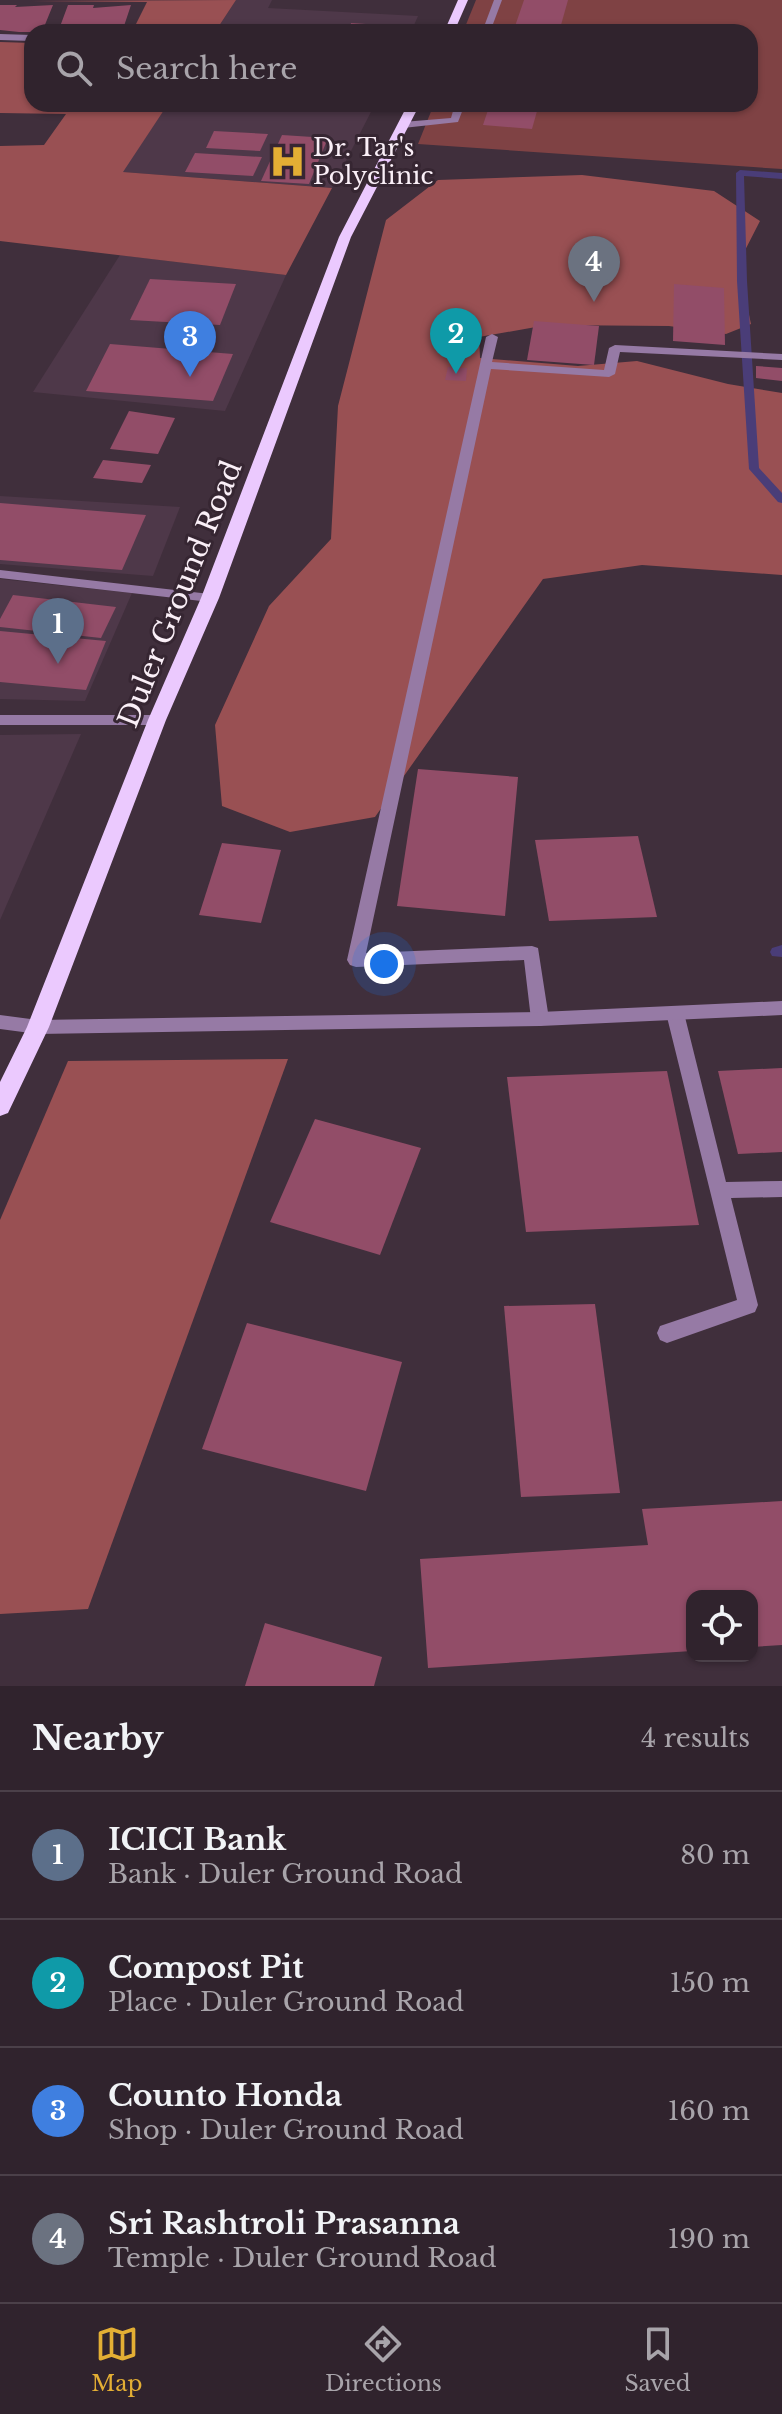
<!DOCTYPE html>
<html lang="en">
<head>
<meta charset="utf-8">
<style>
	body { margin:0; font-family:"Libre Baskerville",serif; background:#3c2f39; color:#f1f3f6 }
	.controls { position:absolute; right:24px; bottom:24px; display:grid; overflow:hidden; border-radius:16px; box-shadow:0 2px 6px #0004 }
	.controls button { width:72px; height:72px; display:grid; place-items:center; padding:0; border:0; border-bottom:2px solid #4b4049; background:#30232d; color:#f1f3f6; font:40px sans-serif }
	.you { position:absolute; left:384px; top:964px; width:28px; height:28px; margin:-20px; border:6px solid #fff; border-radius:50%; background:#1a73e8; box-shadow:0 0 0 12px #1a73e833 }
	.badge { display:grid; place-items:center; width:52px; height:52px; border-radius:50%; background:#e3ae34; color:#fff; font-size:26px; font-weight:700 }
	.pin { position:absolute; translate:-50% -66px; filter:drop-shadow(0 2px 4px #0008) }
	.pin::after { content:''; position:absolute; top:42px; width:28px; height:24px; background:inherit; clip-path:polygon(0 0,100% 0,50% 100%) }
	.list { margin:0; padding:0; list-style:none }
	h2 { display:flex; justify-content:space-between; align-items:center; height:104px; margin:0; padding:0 32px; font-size:34px }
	h2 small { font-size:26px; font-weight:400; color:#a8a4aa }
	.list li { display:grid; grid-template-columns:52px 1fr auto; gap:24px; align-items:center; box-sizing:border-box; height:128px; padding:0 32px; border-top:2px solid #4b4049 }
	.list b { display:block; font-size:30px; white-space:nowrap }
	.list p { margin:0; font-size:26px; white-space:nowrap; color:#a8a4aa }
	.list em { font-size:26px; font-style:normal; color:#a8a4aa }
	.icon { flex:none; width:44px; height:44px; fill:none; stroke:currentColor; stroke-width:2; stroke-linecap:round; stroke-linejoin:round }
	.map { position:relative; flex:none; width:782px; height:1686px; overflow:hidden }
	.search { position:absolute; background:#30232d; box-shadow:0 2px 6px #0004; left:24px; right:24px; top:24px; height:88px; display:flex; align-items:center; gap:20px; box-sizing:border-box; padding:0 28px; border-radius:24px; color:#a8a4aa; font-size:30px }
	.sheet { height:616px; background:#30232d }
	nav { display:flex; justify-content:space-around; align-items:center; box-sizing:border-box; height:112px; border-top:2px solid #4b4049; background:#30232d; font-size:22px; color:#a8a4aa }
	nav a { display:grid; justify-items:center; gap:4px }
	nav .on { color:#e3ae34 }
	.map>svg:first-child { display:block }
	.built { fill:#4e3849 }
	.green { fill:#7f4244 }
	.forest { fill:#995053 }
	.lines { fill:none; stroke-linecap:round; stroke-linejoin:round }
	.stream { fill:#4a3d78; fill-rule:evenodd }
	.building { fill:#924d68 }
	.service { fill:#967aa5; fill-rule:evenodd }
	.minor { fill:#967aa5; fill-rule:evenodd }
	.primary { fill:#ebc9fe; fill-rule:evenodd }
	.labels { text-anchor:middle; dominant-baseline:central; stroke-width:6; stroke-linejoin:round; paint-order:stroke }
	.far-poi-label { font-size:24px; fill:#faeff7; stroke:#362632; text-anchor:start }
	.street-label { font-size:28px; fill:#faeff7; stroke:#362632 }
</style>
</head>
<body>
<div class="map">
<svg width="782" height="1686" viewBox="0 0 782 1686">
	<rect width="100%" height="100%" fill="#402f3c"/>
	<g class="built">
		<polygon points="236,0 272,0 268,8 418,16 411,32 215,32"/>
		<polygon points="168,104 375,104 332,188 122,172"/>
		<polygon points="120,255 286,275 225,411 33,392"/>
		<polygon points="0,496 180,507 153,576 0,564"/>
		<polygon points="0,579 132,593 85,701 0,699"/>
		<polygon points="81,734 0,920 0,735"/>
	</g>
	<polygon class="green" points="476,0 782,0 782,169 418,144 434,104 750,104 750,32 463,32"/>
	<g class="forest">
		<polygon points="236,0 215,32 132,32 147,2 30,1"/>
		<polygon points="0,42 32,43 32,104 168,104 123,172 332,188 286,275 0,241 0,146 44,145 66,114 0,113"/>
		<polygon points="582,175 714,191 760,221 738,264 751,324 726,334 669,326 547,325 479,337 480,358 578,366 637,361 728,384 782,393 782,575 642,565 543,579 375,817 290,832 222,806 215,725 269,606 331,539 338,406 386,220 438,180"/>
		<polygon points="288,1059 88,1609 0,1614 0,1220 68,1061"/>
	</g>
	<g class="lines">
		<g class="stream">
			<polygon points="740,170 782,173 782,179 744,176 747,281 759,468 782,493 782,503 778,502 749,469 737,281 736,173"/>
			<polygon points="782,945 782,957 772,956 770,952 772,948"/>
		</g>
	</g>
	<g class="building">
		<polygon points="524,0 568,0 559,32 513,32"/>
		<polygon points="0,5 17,5 15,7 53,5 42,32 19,32 0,30"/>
		<polygon points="68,5 94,5 93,8 131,5 122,32 58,32"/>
		<polygon points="351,23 396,26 394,32 305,32 308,24 350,27"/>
		<polygon points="490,104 539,104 532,129 483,125"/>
		<polygon points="214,131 268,134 260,151 206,148"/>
		<polygon points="282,135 328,138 309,184 261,181"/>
		<polygon points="195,153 262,157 253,176 185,172"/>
		<polygon points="150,279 236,284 220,325 130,320"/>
		<polygon points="674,284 724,288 725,345 673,341"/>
		<polygon points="534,321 599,326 594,365 527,360"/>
		<polygon points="110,344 233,354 213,401 86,391"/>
		<polygon points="756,366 782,368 782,381 756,378"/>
		<polygon points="448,367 467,368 466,381 445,380"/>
		<polygon points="129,411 175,418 158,454 110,449"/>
		<polygon points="103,460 151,465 142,483 93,478"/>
		<polygon points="0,503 146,515 122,570 0,560"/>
		<polygon points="13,595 116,607 101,638 0,627 0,619"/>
		<polygon points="0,631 106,641 86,690 0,682"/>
		<polygon points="418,769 518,777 505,916 397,906"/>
		<polygon points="638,836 657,917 549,921 535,840"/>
		<polygon points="222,843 281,850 261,923 199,915"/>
		<polygon points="782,1068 782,1152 738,1154 718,1071"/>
		<polygon points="667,1071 699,1225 526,1232 507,1077"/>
		<polygon points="315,1119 421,1148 380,1255 270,1222"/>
		<polygon points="595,1304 620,1493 521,1497 504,1306"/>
		<polygon points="247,1323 402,1362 366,1491 202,1449"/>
		<polygon points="782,1501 782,1645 752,1647 752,1596 692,1596 692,1651 428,1668 420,1559 648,1545 642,1509"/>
		<polygon points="265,1623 382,1657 374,1686 245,1686"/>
	</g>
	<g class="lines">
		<g class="service">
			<polygon points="494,0 502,0 490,32 482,32"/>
			<polygon points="455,104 465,104 458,122 403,128 398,125 403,122 451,118"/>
			<polygon points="492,334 498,337 492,362 604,370 609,348 615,345 782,354 782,360 620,352 615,374 609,377 491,369 366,953 532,946 538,948 549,1019 546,1024 540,1026 534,1024 531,1019 524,960 356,967 350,965 347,960 486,337"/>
			<polygon points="0,570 210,594 217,598 210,602 0,578"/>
			<polygon points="675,1006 681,1008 684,1013 726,1182 782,1181 782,1197 731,1198 758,1305 755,1312 667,1343 660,1340 657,1333 660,1326 737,1300 666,1013 669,1008"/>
		</g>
		<g class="minor">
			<polygon points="0,34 32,35 32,41 0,40"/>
			<polygon points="0,715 157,715 164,720 157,725 0,725"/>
			<polygon points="782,1001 782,1015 540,1026 38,1034 0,1029 0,1015 38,1020 540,1012"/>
		</g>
		<g class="primary">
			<polygon points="458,0 468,0 454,32 444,32"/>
			<polygon points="408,104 420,104 351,237 219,598 166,720 49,1027 8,1113 0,1116 0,1082 27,1027 148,720 201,598 339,237"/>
		</g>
	</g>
	<defs>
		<symbol id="hospital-bare" viewBox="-9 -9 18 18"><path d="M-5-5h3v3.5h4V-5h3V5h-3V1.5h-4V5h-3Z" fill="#e3ae34" stroke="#362632" stroke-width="2.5" paint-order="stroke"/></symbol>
	</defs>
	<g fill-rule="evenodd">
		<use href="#hospital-bare" x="262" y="136" width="51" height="51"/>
	</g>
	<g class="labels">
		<g class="far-poi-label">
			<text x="313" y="147">Dr. Tar's<tspan x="313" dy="28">Polyclinic</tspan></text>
		</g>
		<g class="street-label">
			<text transform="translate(180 594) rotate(-68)">Duler Ground Road</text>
		</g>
	</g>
</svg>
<div class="controls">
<button><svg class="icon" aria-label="locate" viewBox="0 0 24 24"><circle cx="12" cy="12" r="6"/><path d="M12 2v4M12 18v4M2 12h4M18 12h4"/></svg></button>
</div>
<div class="you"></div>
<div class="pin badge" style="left:58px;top:664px;background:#5c6f8a">1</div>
<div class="pin badge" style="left:456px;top:374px;background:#0f9aa8">2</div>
<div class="pin badge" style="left:190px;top:377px;background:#3f7fe0">3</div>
<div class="pin badge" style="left:594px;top:302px;background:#6b7280">4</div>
<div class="search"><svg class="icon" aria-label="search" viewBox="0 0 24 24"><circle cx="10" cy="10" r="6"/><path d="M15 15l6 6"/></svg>Search here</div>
</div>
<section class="sheet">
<h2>Nearby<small>4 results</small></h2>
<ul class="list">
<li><span class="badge" style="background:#5c6f8a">1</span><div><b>ICICI Bank</b><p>Bank · Duler Ground Road</p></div><em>80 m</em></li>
<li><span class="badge" style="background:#0f9aa8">2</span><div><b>Compost Pit</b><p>Place · Duler Ground Road</p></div><em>150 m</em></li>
<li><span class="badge" style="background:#3f7fe0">3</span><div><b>Counto Honda</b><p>Shop · Duler Ground Road</p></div><em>160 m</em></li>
<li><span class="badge" style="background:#6b7280">4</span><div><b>Sri Rashtroli Prasanna</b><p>Temple · Duler Ground Road</p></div><em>190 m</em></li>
</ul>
</section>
<nav>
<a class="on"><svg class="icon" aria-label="map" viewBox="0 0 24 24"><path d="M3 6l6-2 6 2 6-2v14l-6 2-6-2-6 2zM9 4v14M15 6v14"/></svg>Map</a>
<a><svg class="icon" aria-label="directions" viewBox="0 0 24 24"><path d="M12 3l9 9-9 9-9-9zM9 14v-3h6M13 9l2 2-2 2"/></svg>Directions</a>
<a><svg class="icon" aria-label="saved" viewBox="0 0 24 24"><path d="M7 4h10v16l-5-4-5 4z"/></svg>Saved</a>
</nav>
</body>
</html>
